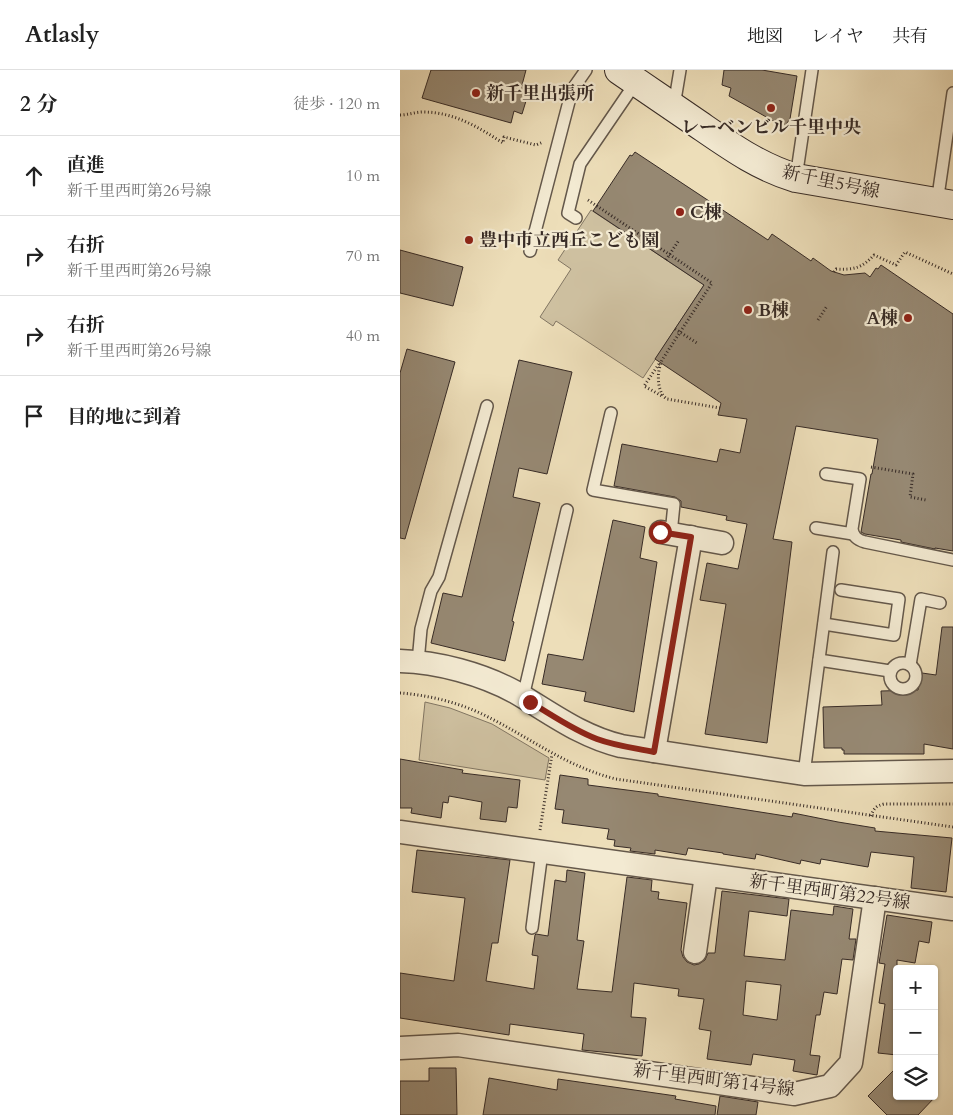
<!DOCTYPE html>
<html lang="ja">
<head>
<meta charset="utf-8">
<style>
	body { margin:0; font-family:Cardo,"Noto Serif JP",serif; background:#f6f6f6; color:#222 }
	.controls { position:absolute; right:15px; bottom:15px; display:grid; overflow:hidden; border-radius:5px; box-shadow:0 1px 4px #0004 }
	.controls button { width:45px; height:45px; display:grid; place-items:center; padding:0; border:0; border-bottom:1px solid #e0e0e0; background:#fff; color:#222; font:25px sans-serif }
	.stop { position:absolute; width:15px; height:15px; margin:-11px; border:4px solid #8f2418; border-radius:50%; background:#fff }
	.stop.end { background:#8f2418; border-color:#fff; box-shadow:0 1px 5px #0008 }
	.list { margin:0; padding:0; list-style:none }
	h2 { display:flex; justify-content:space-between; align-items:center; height:65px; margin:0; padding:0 20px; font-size:21px }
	h2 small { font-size:16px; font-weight:400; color:#767676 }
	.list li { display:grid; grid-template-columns:32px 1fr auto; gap:15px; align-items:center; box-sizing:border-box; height:80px; padding:0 20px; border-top:1px solid #e0e0e0 }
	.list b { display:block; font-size:19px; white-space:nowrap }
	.list p { margin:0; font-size:16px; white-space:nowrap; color:#767676 }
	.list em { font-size:16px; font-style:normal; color:#767676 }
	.icon { flex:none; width:28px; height:28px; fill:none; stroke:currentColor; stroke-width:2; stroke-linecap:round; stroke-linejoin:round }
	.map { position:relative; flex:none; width:553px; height:1045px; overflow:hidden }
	header { display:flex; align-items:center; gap:30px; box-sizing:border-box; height:70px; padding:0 25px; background:#fff; border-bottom:1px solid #e0e0e0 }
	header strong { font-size:24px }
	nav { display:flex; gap:28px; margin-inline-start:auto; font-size:18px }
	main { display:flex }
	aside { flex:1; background:#fff }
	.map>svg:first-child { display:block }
	.green { fill:#cec0a0; stroke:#827663 }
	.building { fill:#968872; stroke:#372b26; fill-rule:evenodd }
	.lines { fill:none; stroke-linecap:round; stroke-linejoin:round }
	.lane-casing { stroke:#64584b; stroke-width:14 }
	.street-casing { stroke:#64584b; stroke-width:25 }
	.secondary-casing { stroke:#372b26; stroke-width:30 }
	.path { stroke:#372b26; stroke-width:3; stroke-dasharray:1 2.5; stroke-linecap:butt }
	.lane { stroke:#f3ead2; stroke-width:11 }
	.street { stroke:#f3ead2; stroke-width:22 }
	.secondary { stroke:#f3ead2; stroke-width:28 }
	.path-bridge { stroke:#372b26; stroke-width:3; stroke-dasharray:1 2.5; stroke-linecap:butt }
	.route { stroke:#8f2418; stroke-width:6 }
	.poi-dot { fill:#8f2418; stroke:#f3ead2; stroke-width:2 }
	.labels { text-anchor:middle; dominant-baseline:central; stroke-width:4.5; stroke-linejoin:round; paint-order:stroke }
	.poi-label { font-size:18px; font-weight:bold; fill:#372b26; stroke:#f3ead2; text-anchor:start }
	.street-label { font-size:18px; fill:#372b26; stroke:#f3ead2 }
</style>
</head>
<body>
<header>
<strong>Atlasly</strong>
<nav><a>地図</a><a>レイヤ</a><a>共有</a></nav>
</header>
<main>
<aside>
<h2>2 分<small>徒歩 · 120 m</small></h2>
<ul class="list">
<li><svg class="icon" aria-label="ahead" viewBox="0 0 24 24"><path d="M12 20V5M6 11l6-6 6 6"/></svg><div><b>直進</b><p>新千里西町第26号線</p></div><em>10 m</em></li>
<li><svg class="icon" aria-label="right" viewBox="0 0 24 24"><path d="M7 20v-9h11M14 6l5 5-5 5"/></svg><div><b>右折</b><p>新千里西町第26号線</p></div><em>70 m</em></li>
<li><svg class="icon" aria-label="right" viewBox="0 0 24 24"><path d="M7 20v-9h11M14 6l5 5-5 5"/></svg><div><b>右折</b><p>新千里西町第26号線</p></div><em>40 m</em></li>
<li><svg class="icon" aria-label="arrive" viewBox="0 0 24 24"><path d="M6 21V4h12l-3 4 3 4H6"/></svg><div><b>目的地に到着</b></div></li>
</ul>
</aside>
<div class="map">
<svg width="553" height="1045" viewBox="0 0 553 1045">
	<rect width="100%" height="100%" fill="#eddeb9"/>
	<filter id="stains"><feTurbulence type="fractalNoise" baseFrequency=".004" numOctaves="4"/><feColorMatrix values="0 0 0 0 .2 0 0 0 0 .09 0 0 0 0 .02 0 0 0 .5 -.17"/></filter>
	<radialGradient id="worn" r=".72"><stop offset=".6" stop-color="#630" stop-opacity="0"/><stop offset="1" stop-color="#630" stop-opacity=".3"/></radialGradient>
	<g class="green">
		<polygon points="191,140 304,215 243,308 156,251 153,256 140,247 171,199 158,190"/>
		<polygon points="25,632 50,638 92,654 149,688 145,710 19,690"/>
	</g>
	<g class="building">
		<polygon points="31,0 126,0 122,15 130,18 122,44 114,41 111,53 22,28"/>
		<polygon points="324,0 362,0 397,6 390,49 384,57 329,26 331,18 322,15"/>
		<polygon points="235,82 368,170 372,164 411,191 413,188 431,201 444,205 465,203 470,207 476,198 478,199 481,195 553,244 553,481 535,478 535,479 501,472 501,470 465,464 461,462 471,404 472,404 478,369 396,356 373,469 392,472 367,673 305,664 326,534 300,530 307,493 338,499 347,454 326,450 327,446 281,437 281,431 275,427 214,416 222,374 317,392 320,379 340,383 347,349 318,345 321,333 255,289 304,215 193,141 230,85 232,86"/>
		<polygon points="0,180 63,197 53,236 0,223"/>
		<polygon points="7,279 55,292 5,469 0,468 0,303"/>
		<polygon points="119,290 172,302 147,404 119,398 113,427 140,433 112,551 114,552 105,591 31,573 43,523 62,527"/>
		<polygon points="213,450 245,457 240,488 257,492 234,642 184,631 186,622 142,614 148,584 183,590"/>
		<polygon points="542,557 553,557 553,679 524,674 524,684 444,684 444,680 442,680 442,678 424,678 423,637 482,635 481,621 518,620 522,603 536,605"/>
		<polygon points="0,689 63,700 62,703 120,710 117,738 108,737 106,752 80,749 82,732 49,726 48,733 43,732 41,748 11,743 12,738 0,738"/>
		<polygon points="160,705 188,709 188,715 258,724 258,726 392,747 393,743 438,752 475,758 475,761 552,768 546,822 511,818 514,787 471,782 468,797 421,789 420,794 401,790 400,794 356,784 355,789 323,784 323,783 288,778 286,785 255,780 255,784 230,781 231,778 214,776 215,770 207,769 209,759 162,753 164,740 155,739"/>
		<path d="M17,780L110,790L98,873H92L86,911L134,919L138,886L132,885L135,865L136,864L148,866L155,810L166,812L167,800L185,803L177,870L184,871L177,919L212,922L227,807L252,810L251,821L259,822L258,829L287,833L281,880L283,887L287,892L294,895L299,894L305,890L308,883H315L322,821L389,829L387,846L349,841L344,886L385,890L391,840L433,845L434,836L453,839L449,869H456L453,890L442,889L437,924L424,922L420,945H416L410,985L420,986L417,1005L393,1001L395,990L353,984L351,995L307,989L311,961L299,959L304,929L278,926L279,919L234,913L231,947L246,948L242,986L182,980L184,964L110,954L109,965L0,948V903L54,911L65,828L12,822ZM346,911L381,915L377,950L343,945Z"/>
		<polygon points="487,845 532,852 529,873 519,871 515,893 497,890 497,985 478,983 485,934 479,933 485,894 479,893"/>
		<polygon points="497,997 497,1026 536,1026 518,1045 487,1045 468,1026"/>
		<polygon points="29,998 56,998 57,1045 0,1045 0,1011 29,1011"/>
		<polygon points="89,1008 157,1020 158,1009 276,1026 275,1029 316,1036 315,1045 83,1045"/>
		<polygon points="320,1026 358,1032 356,1045 317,1045"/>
	</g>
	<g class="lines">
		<defs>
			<g id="lane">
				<polyline points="274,36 280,0"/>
				<polyline points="396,108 412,0"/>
				<polyline points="537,133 553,23"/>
				<polyline points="176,148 168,143 180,94 236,12"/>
				<polyline points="130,181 172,20 186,0"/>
				<polyline points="211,343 193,420 274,434 271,464"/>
				<path d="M426,404L460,409L452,459C453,467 458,470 465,472L553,490"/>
				<polyline points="416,458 453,464"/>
				<polyline points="424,554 494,565 499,529 441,520"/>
				<polyline points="419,590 490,601"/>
				<polyline points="18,592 21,559 31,521 39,507 87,336"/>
				<circle cx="503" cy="606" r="13"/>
				<polyline points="510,595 521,529 540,533"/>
				<polyline points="123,627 167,440"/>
				<polyline points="404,704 433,482"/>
				<polyline points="132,858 142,782"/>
			</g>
			<g id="street">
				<polyline points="261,462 322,473"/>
				<path d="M0,591C38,592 82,604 115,622C151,643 180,666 221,676L404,704L553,701"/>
				<polyline points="254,681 291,467"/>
				<polyline points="0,762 553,839"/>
				<polyline points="295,882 306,805"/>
				<polyline points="0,978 58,975 394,1024 430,1016 451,993 475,828"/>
			</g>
			<path id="secondary" d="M219,0C245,18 272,36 298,54C330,76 359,97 396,108L553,135"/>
		</defs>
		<use href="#lane" class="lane-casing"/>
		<use href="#street" class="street-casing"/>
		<use href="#secondary" class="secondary-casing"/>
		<g class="path">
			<path d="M0,45C8,45 15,42 23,42C54,42 78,57 103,73L104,67L136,75L143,72"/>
			<path d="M188,130L312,213L262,290C257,301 256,322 267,329L320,338"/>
			<path d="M434,202L436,199C454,200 462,198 474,185L496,195L505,182L553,204"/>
			<polyline points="418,250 427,236"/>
			<polyline points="259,294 244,316 262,326"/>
			<polyline points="471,397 513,404 510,427 526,430"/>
			<path d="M0,623C27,625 57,632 82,644C128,666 164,696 216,709L553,757"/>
			<path d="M471,746C474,738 476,736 484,734H553"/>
			<polyline points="140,760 152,684"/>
		</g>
		<use href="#lane" class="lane"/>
		<use href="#street" class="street"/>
		<use href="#secondary" class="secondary"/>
		<g class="path-bridge">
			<polyline points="266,190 279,170"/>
			<polyline points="275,259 297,273"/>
		</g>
	</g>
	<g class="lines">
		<path class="route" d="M130,632C152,645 173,660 197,669C216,676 235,678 254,682L291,467L260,462"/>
	</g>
	<g class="poi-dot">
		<circle cx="76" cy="23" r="5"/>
		<circle cx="371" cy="38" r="5"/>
		<circle cx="280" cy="142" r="5"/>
		<circle cx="69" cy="170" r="5"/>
		<circle cx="348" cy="240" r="5"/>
		<circle cx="508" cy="248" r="5"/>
	</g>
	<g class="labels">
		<g class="poi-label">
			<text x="86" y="23">新千里出張所</text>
			<text x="371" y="57" text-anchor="middle">レーベンビル千里中央</text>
			<text x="290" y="142">C棟</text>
			<text x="79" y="170">豊中市立西丘こども園</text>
			<text x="358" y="240">B棟</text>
			<text x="498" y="248" text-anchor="end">A棟</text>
		</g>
		<g class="street-label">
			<text transform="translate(431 112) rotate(12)">新千里5号線</text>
			<text transform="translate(430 822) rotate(8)">新千里西町第22号線</text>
			<text transform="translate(314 1010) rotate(7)">新千里西町第14号線</text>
		</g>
	</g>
	<rect width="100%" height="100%" filter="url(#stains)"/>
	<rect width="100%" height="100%" fill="url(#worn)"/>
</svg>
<div class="controls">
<button>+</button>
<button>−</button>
<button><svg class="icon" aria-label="layers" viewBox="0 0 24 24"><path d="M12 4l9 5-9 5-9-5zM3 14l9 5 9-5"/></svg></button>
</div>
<div class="stop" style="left:260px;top:462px"></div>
<div class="stop end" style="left:130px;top:632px"></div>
</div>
</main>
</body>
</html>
